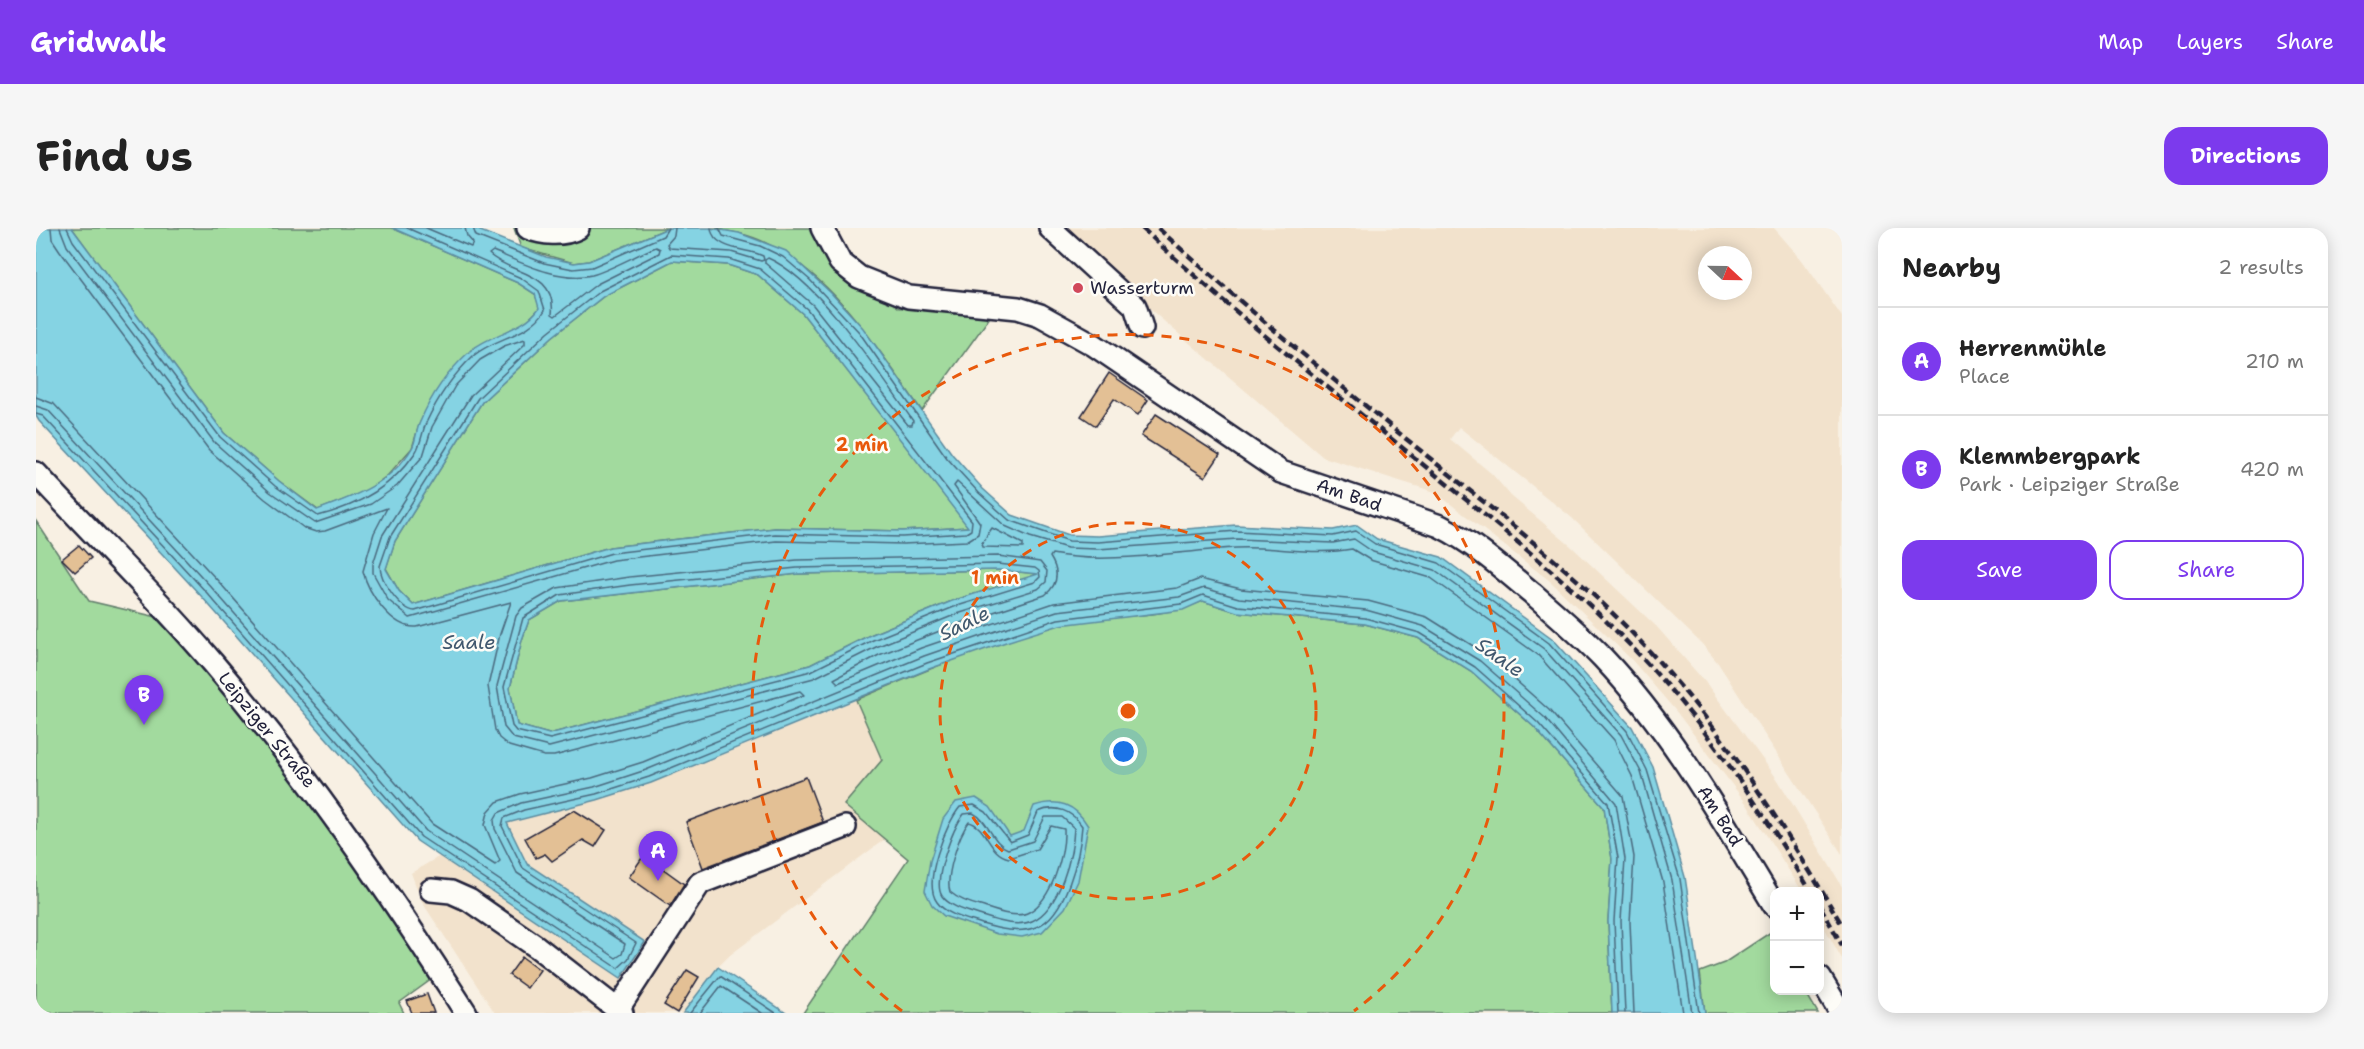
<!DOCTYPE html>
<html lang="en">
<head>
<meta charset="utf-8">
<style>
	body { margin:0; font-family:"Shantell Sans",sans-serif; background:#f6f6f6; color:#222 }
	.controls { position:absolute; right:18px; bottom:18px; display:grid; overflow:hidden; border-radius:12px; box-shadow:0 3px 15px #0003 }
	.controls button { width:54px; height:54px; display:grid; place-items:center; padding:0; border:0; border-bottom:2px solid #e0e0e0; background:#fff; color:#222; font:30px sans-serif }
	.compass { position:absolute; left:1662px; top:18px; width:54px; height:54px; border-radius:50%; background:#fff; box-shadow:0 3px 15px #0003; rotate:112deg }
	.you { position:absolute; left:1088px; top:524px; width:21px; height:21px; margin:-15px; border:4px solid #fff; border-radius:50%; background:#1a73e8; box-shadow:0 0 0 9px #1a73e833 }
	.badge { display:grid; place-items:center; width:39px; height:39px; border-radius:50%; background:#7c3aed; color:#fff; font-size:20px; font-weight:700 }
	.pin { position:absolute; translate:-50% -50px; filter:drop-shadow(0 2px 3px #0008) }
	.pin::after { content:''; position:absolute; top:32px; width:21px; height:18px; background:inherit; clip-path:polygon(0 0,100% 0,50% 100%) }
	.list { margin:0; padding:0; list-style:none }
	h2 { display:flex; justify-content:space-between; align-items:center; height:78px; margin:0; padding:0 24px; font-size:26px }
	h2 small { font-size:20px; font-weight:400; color:#767676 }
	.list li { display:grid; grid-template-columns:39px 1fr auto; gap:18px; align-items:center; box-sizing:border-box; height:108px; padding:0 24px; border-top:2px solid #e0e0e0 }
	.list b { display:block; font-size:22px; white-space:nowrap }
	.list p { margin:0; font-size:20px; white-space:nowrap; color:#767676 }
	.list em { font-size:20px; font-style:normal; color:#767676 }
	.actions { display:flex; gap:12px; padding:18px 24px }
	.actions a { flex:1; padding:14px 0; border:2px solid #7c3aed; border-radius:18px; text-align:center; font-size:21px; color:#7c3aed }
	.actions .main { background:#7c3aed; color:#fff }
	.map { position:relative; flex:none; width:1806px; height:785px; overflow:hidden; border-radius:18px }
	header { display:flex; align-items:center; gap:36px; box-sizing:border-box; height:84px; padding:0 30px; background:#7c3aed; color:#fff }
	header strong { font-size:28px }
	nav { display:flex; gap:33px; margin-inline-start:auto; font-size:21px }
	.intro { display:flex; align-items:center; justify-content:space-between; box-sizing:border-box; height:144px; padding:0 36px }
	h1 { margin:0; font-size:42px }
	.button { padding:15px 27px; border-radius:18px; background:#7c3aed; color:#fff; font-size:21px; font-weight:700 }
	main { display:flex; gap:36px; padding:0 36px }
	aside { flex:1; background:#fff; border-radius:18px; box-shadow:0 3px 15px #0003 }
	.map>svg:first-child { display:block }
	.built { fill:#f2e2cc; fill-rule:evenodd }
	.green { fill:#a2da9e; stroke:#627e6c; stroke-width:1.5 }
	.water { fill:#85d3e3; stroke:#5d8ca0; stroke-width:1.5; fill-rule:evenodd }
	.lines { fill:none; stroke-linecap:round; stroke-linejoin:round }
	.shore { stroke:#4a697e; stroke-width:1.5 }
	.building { fill:#e3c095; stroke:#22223b; stroke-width:1.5 }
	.minor-casing { stroke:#22223b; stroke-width:26 }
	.minor { stroke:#fdfcf7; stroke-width:21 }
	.rail { stroke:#22223b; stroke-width:4.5; stroke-dasharray:9 4.5; stroke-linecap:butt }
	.ring { fill:none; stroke:#e8590c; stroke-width:3; stroke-dasharray:10 8 }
	.poi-dot { fill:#d1495b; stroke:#fdfcf7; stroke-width:2 }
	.labels { text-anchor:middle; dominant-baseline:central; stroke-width:5; stroke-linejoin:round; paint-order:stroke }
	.poi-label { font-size:18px; fill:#22223b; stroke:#fdfcf7; text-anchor:start }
	.street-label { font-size:18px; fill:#22223b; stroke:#fdfcf7 }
	.water-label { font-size:20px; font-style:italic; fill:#40576d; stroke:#fdfcf7 }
	.centre { fill:#e8590c; stroke:#fdfcf7; stroke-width:3 }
	.ring-label { font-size:18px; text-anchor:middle; font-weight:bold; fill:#e8590c; stroke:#fdfcf7; stroke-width:5; stroke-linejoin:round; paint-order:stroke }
</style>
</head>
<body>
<header>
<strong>Gridwalk</strong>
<nav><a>Map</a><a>Layers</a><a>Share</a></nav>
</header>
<div class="intro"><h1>Find us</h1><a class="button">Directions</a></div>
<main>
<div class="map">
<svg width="1806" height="785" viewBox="0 0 1806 785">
	<rect width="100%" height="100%" fill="#f8f0e3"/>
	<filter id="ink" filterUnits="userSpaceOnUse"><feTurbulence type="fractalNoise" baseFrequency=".0167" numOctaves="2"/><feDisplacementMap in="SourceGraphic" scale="12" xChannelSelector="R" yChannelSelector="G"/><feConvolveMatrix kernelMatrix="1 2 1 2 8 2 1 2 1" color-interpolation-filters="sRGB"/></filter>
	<g filter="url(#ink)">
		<g class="built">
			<path d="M1019,0H1738L1766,32L1806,89V626L1682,435L1666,416L1535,289L1423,199L1414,211L1456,246L1475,268L1536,319L1621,399L1670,455L1742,552L1803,653L1806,659V731L1784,692V664L1766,663L1710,575L1639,482L1595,431L1514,353L1399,264L1287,229ZM1671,27H1707V63H1671Z"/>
			<polygon points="820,472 846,532 808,577 849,611 694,727 682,739 647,785 459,785 386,674 375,645 404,628 585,750 609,714 491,636 471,595 561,572 615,555"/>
		</g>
		<g class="green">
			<polygon points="36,0 356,0 482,55 499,66 504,80 490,94 435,122 384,194 376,220 352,247 329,264 282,282 243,253 188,205"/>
			<polygon points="478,0 632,0 553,33 538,35 485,20"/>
			<path d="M674,0H774L863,80L970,67L886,183C842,121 799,49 728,14C712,6 692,3 674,0Z"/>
			<polygon points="636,33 692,37 722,47 767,86 933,299 866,303 739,300 574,319 377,377 363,363 350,340 359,313 446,174 516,109 568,68"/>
			<polygon points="0,293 53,373 125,390 170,441 261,553 320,631 396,751 363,775 368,785 0,785"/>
			<polygon points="962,342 1004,346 916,373 834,407 774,437 513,506 481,497 474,460 486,412 493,392 525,373 762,346"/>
			<path d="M1167,373L1201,384L1329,396L1382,410L1435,443L1498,499L1568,579L1576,631L1572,693L1576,785H767L872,631L808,577L846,532L820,472C886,444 953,415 1023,397C1070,385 1122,393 1167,373Z"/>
			<polygon points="1738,702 1738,762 1769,763 1782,785 1669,785 1664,744 1688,735"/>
		</g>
		<g class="water">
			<path d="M0,0H36L188,205L243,253L281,282C317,269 356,255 376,220C380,213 380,202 384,194C395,167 412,143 434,123C455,105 487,103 503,80L499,66L482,55L356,0H437L510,29L538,35L553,33L632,0H674L703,5L750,23L795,65L827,100L916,226L947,261L976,287L1033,307L1062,308L1200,297L1297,302L1321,297L1341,311L1405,329L1517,411L1596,499L1617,539L1649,649L1669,785H1576L1572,693L1576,631L1568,579L1498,499L1435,443L1382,410L1329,396L1201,384L1167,373L1147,382L1024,397L970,414L893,441L615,555L561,572L471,595L491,636L609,714L585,750L381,613L166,369L3,193L0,188ZM636,33L692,37L722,47L767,86L932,299L866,303L739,300L574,319L377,377L363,363L350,341L359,313L446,174L516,109L568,68ZM962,342L1002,346L916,373L834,407L774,437L513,506L481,497L474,460L486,412L493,392L525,373L762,346Z"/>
			<path d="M940,570L954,579L974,608L988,603L998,578C1022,570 1039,576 1052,598L1042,653L1029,680L1006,704L986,709L961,706L908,688L896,677L889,663L894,633L907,591L920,574Z"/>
			<polygon points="682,739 750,785 647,785"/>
		</g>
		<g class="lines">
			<g class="shore">
				<polyline points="24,0 31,18 178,214 234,264 279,295 335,276 361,258 387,228 396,199 419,158 444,132 468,118 489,111 489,116 435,167 346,308 337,336 337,345 352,372 374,390 577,332 740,313 867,316 931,313 942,306 944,295 918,258 921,254 969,298 994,309 1031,320 1062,321 1201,311 1297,315 1318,311 1337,324 1399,342 1508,421 1585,507 1605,544 1636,652 1656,785"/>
				<path d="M31,0L37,13L184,209L239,258L282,288C321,278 356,259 379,225C385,217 386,204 390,195C402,169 417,147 437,128C459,109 494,108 509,82L503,63L485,50L371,0"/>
				<polyline points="390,0 435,19 437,15 431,8 429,0"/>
				<polyline points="437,0 440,8 508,35 537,41 556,39 627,8 632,0"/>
				<path d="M639,0L638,8L631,16L633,20L695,24L725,33L728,32L727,28L722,26C706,21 677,20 675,0"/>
				<polyline points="683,0 687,8 724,18 747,29 774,52 823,104 911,230 943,265 973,292 1033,313 1062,314 1201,303 1297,308 1320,303 1339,316 1403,335 1513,415 1591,503 1611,542 1644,651 1663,785"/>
				<path d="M620,19L624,21L623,25L561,56L519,88L516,86C521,42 474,47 453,26L457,23C486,35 523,54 556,47C572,43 602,26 620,19Z"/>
				<path d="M635,27L693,31L724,41L771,81L936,293L935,302L930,305L866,309L739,306L576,325L379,383C364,382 344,352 344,338L354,309L442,170L512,104L564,63Z"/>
				<path d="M732,30C783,52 844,147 877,193L876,197H872L777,77L729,35V32Z"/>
				<path d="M0,169L18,176L183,354L396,596L459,637L464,633L449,597L452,584L461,574L484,566L556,550L607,534L768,467L764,463L518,528H508L473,518L463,510L459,502L452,458L464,406L475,374L381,399C356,401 332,365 327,343L338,305L351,280L289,303L280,304L268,300L229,271L173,222L24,23L16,11L15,0"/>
				<polyline points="0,178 12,182 176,360 390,603 580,730 586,726 589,716 481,645 459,601 458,592 462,585 485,575 558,559 610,542 888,428 966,401 1021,383 1143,369 1168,360 1203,370 1330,382 1387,398 1444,433 1508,489 1580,575 1589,631 1585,693 1589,785"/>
				<polyline points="0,186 7,188 171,365 385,609 582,740 592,731 600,715 487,640 466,598 468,590 488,582 560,566 613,549 891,435 1022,391 1145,376 1167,367 1202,378 1329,390 1384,405 1439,439 1502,495 1572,575 1582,630 1578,693 1582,785"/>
				<polygon points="956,300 987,316 987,320 947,319 946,315"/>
				<polygon points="962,328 1004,334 1011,343 1010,354 1002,361 921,386 840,419 778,450 513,519 477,510 468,499 461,458 480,388 486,380 521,360 593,349 761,332"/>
				<polygon points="962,336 999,340 1003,343 1004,349 999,354 918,379 837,412 775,443 514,511 480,503 476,498 468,459 487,390 524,367 594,357 761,340"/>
				<path d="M938,577L950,584L974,614L992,607L1002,584C1020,576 1036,583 1046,598C1044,627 1030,688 1000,699C983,706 963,701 946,696C931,691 910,687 901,674C886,654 910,596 924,579Z"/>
				<path d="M937,585C953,593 956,615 972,621L997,613L1009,589H1026L1038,600C1037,626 1024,681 996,693C980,700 959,692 943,687C931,683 914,679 906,668C896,653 917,600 928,586Z"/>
				<path d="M933,594C951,598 952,626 973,630L1001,621L1015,598L1028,601C1029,625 1016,672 993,684C981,691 960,683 948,679C936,676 923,672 914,664C909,649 923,606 933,594Z"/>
				<polyline points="654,785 684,748 740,785"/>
				<polyline points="664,785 685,758 726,785"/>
				<path d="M1598,785L1594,694L1598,629L1587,568L1513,482L1450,426L1391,389L1332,373L1205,361L1164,351L1141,360L1018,375L885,420L802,455L798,451L843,427L924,395L1009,367C1023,356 1023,343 1014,329L1016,326C1072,337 1143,323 1200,320C1239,318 1278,328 1316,321L1334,332L1395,350L1502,427L1578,512L1596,548L1627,654L1647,785"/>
			</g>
		</g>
		<g class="building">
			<polygon points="1073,145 1112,172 1102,187 1078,171 1060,198 1045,188"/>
			<polygon points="1120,186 1184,227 1169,249 1105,208"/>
			<polygon points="43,317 55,330 39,344 26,331"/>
			<polygon points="770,549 787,594 667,640 650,594"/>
			<polygon points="538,582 570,602 559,619 547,612 516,633 509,626 500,630 489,610"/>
			<polygon points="608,627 648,656 634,678 593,649"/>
			<polygon points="486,729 504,742 491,760 473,747"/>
			<polygon points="651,742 663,749 641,785 628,777"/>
			<polygon points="391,766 398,785 376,785 371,773"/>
		</g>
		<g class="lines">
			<defs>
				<g id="minor">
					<path d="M492,0C506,6 527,8 542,0"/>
					<path d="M786,0L804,34L823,49L873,69L982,80L1004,87L1058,117L1245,244L1404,298C1438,315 1467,341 1496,365C1520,386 1545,407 1567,430C1636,503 1686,592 1738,677"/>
					<polyline points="1014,0 1099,78 1106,100"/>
					<path d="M0,245C58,308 121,369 177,435C271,545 352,663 430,785"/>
					<polyline points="395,662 415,664 433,672 501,719 586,785"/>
					<polyline points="1784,750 1805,785"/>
					<polyline points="582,781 664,655 809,599"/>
				</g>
			</defs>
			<use href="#minor" class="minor-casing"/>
			<use href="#minor" class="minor"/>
			<g class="rail">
				<path d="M1106,0C1208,95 1320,181 1428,270C1478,311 1529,352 1575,398C1655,476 1718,568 1775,664"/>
				<path d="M1122,0C1220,90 1325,174 1428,258C1489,307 1549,355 1603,412C1684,497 1746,596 1806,697"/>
				<polyline points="1784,678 1806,717"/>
			</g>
		</g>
	</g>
	<g class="ring">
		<circle cx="1092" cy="483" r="188"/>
		<path d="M866 783A376 376 0 1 1 1318 783"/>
	</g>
	<circle class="poi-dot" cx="1042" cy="60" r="6"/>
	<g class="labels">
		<g class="poi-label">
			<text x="1054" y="60">Wasserturm</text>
		</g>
		<g class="street-label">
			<text transform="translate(1313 267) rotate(19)">Am Bad</text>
			<text transform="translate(231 502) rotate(51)">Leipziger Straße</text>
			<text transform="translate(1684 588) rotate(58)">Am Bad</text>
		</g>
		<g class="water-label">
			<text transform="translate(928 395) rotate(-26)">Saale</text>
			<text x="433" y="414">Saale</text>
			<text transform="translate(1464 429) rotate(35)">Saale</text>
		</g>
	</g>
	<circle cx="1092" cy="483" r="9" class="centre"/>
	<g class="ring-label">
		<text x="826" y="223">2 min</text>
		<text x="959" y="356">1 min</text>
	</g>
</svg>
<div class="controls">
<button>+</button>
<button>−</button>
</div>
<svg class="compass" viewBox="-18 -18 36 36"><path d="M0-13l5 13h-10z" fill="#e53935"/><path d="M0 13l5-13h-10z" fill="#767676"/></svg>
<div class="you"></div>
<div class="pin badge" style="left:622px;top:653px">A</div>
<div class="pin badge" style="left:108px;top:497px">B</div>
</div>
<aside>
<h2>Nearby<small>2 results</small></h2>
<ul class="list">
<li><span class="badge">A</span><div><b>Herrenmühle</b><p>Place</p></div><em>210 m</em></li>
<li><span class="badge">B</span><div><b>Klemmbergpark</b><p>Park · Leipziger Straße</p></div><em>420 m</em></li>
</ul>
<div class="actions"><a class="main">Save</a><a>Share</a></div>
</aside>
</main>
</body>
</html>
